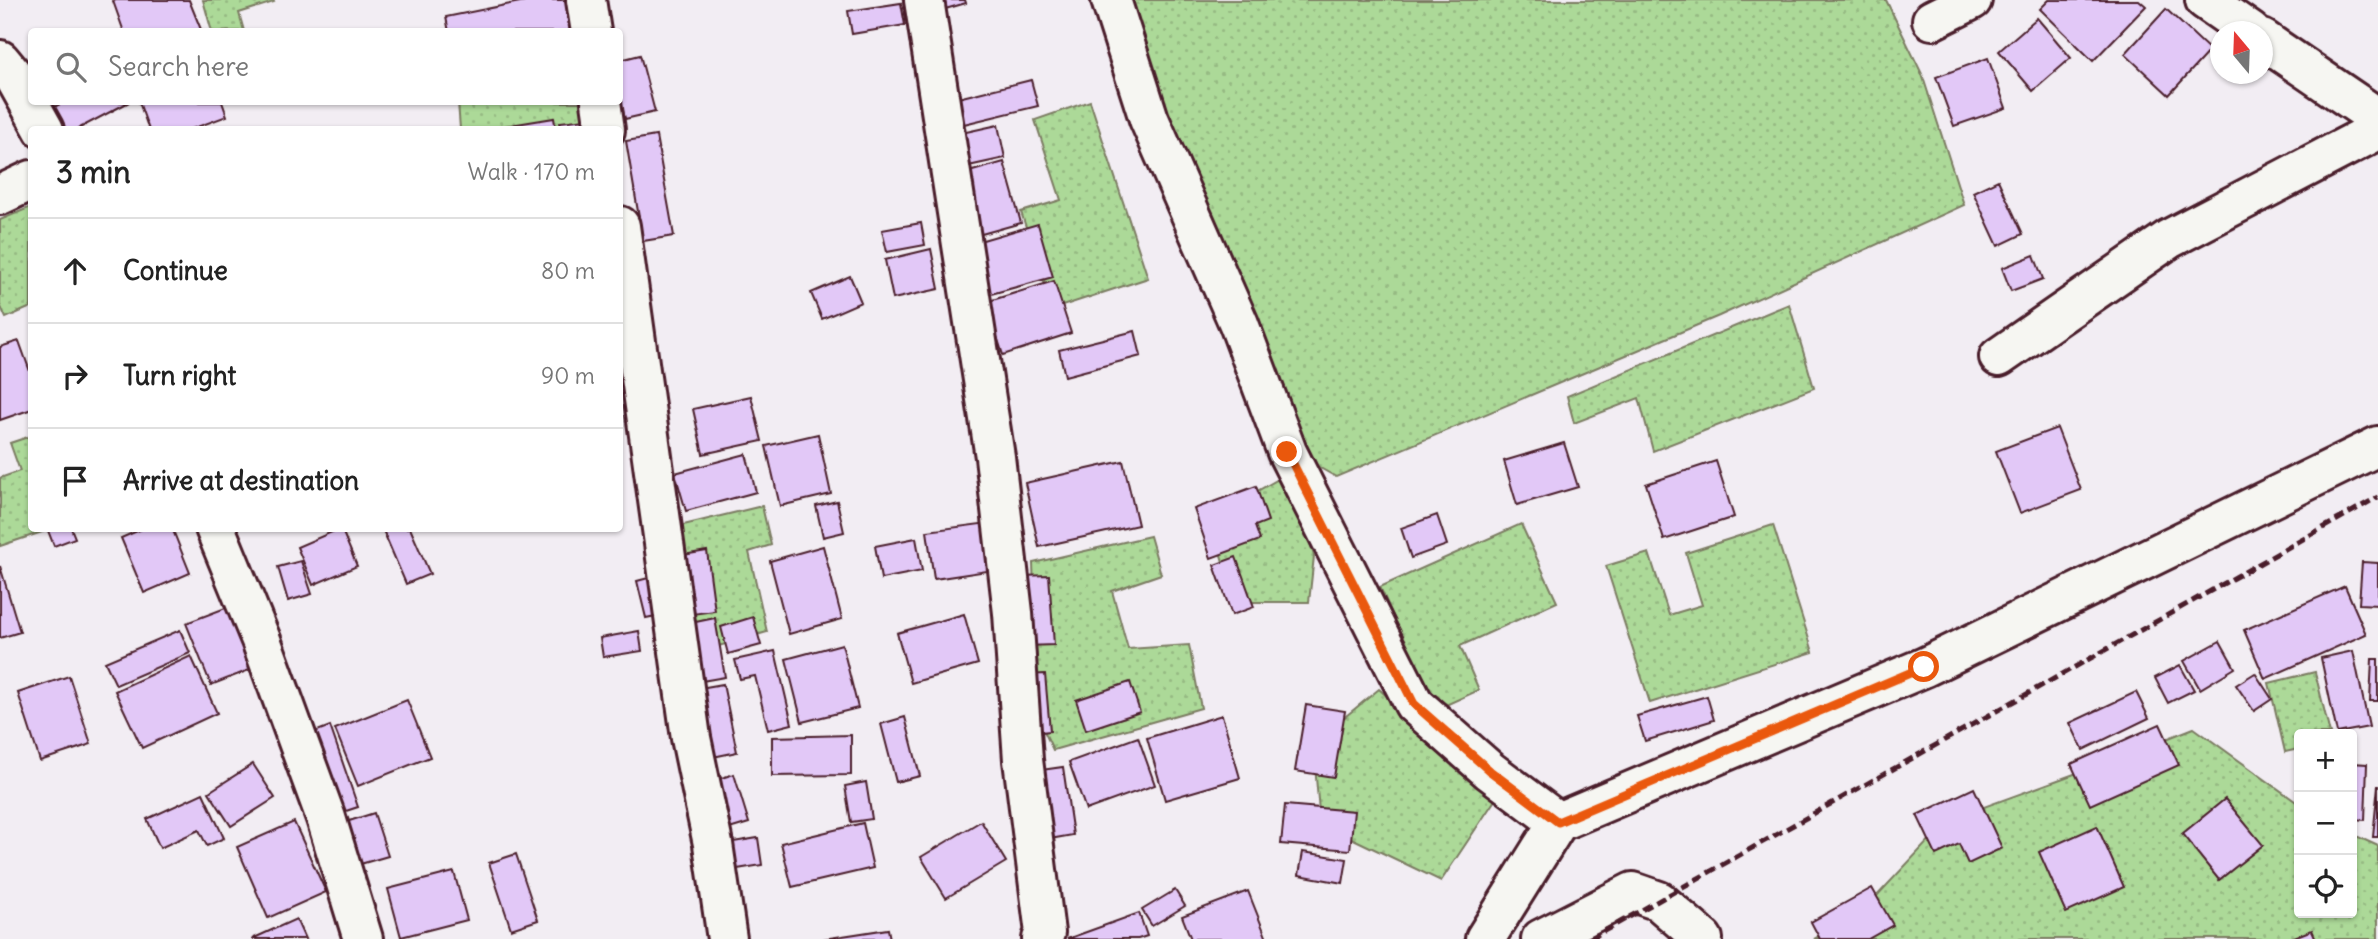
<!DOCTYPE html>
<html lang="en">
<head>
<meta charset="utf-8">
<style>
	body { margin:0; font-family:Delius,sans-serif; background:#f6f6f6; color:#222 }
	.controls { position:absolute; right:21px; bottom:21px; display:grid; overflow:hidden; border-radius:7px; box-shadow:0 2px 5px #0004 }
	.controls button { width:63px; height:63px; display:grid; place-items:center; padding:0; border:0; border-bottom:2px solid #e0e0e0; background:#fff; color:#222; font:35px sans-serif }
	.compass { position:absolute; left:2210px; top:21px; width:63px; height:63px; border-radius:50%; background:#fff; box-shadow:0 2px 5px #0004; rotate:341deg }
	.stop { position:absolute; width:21px; height:21px; margin:-16px; border:5px solid #ea580c; border-radius:50%; background:#fff }
	.stop.end { background:#ea580c; border-color:#fff; box-shadow:0 2px 7px #0008 }
	.list { margin:0; padding:0; list-style:none }
	h2 { display:flex; justify-content:space-between; align-items:center; height:91px; margin:0; padding:0 28px; font-size:30px }
	h2 small { font-size:23px; font-weight:400; color:#767676 }
	.list li { display:grid; grid-template-columns:46px 1fr auto; gap:21px; align-items:center; box-sizing:border-box; height:105px; padding:0 28px; border-top:2px solid #e0e0e0 }
	.list b { display:block; font-size:26px; white-space:nowrap }
	.list em { font-size:23px; font-style:normal; color:#767676 }
	.icon { flex:none; width:38px; height:38px; fill:none; stroke:currentColor; stroke-width:2; stroke-linecap:round; stroke-linejoin:round }
	.map { position:relative; flex:none; width:2378px; height:939px; overflow:hidden }
	.search { position:absolute; background:#fff; box-shadow:0 2px 5px #0004; left:28px; top:28px; width:595px; height:77px; display:flex; align-items:center; gap:18px; box-sizing:border-box; padding:0 24px; border-radius:7px; color:#767676; font-size:26px }
	.panel { position:absolute; background:#fff; box-shadow:0 2px 5px #0004; left:28px; top:126px; width:595px; height:406px; border-radius:7px }
	.map>svg:first-child { display:block }
	.park { fill:url(#park-dots); stroke:#7b7c62; stroke-width:2 }
	.building { fill:#e2c8f7; stroke:#4a1f2b; stroke-width:2 }
	.lines { fill:none; stroke-linecap:round; stroke-linejoin:round }
	.minor-casing { stroke:#4a1f2b; stroke-width:44 }
	.minor { stroke:#f6f6f2; stroke-width:38 }
	.rail { stroke:#4a1f2b; stroke-width:5; stroke-dasharray:10 5; stroke-linecap:butt }
	.route { stroke:#ea580c; stroke-width:9 }
</style>
</head>
<body>
<div class="map">
<svg width="2378" height="939" viewBox="0 0 2378 939">
	<defs>
		<pattern id="park-dots" width="8" height="8" patternUnits="userSpaceOnUse" patternTransform="scale(1.75)"><rect width="8" height="8" fill="#acd998"/><path d="M2 2h.1M6 6h.1" fill="none" stroke="#96ba83" stroke-width="1.8" stroke-linecap="round"/></pattern>
	</defs>
	<rect width="100%" height="100%" fill="#f2edf3"/>
	<filter id="ink" filterUnits="userSpaceOnUse"><feTurbulence type="fractalNoise" baseFrequency=".0143" numOctaves="2"/><feDisplacementMap in="SourceGraphic" scale="14" xChannelSelector="R" yChannelSelector="G"/><feConvolveMatrix kernelMatrix="1 2 1 2 8 2 1 2 1" color-interpolation-filters="sRGB"/></filter>
	<g filter="url(#ink)">
		<g class="park">
			<polygon points="203,0 273,0 274,2 239,13 244,31 212,32"/>
			<polygon points="1120,0 1886,0 1922,74 1964,205 1719,316 1336,477 1308,461"/>
			<polygon points="1090,101 1148,278 1053,309 1021,212 1061,200 1035,120"/>
			<polygon points="458,102 583,102 585,129 460,129"/>
			<polygon points="31,207 31,307 6,318 0,305 0,220"/>
			<polygon points="1789,304 1814,388 1653,451 1639,398 1574,423 1567,396"/>
			<polygon points="31,436 32,528 51,529 0,546 0,478 20,471 10,443"/>
			<polygon points="1289,473 1314,556 1309,602 1235,602 1210,518"/>
			<polygon points="762,506 771,545 749,552 767,632 684,656 671,528"/>
			<polygon points="1521,524 1557,602 1460,646 1479,690 1435,710 1380,587"/>
			<polygon points="1773,525 1813,652 1650,703 1606,566 1649,553 1669,615 1702,605 1686,553"/>
			<polygon points="1150,536 1161,574 1112,591 1128,649 1189,645 1201,708 1053,750 1039,720 1033,563"/>
			<polygon points="2315,672 2330,734 2299,734 2299,749 2285,752 2269,683"/>
			<polygon points="1379,689 1497,797 1441,881 1320,823 1313,743"/>
			<polygon points="2194,728 2299,804 2299,913 2352,913 2352,834 2378,846 2378,939 1814,939 1859,915 1948,820 2110,761"/>
		</g>
		<g class="building">
			<polygon points="116,0 189,0 202,32 124,32 113,1"/>
			<polygon points="530,0 567,0 573,32 449,32 446,17"/>
			<polygon points="940,0 965,0 966,3 942,10"/>
			<polygon points="2049,0 2139,0 2146,6 2093,61 2040,9"/>
			<polygon points="901,3 905,25 852,34 848,11"/>
			<polygon points="2166,9 2210,50 2169,95 2125,54"/>
			<polygon points="2037,18 2071,58 2033,91 1999,51"/>
			<polygon points="640,55 655,112 625,119 620,97 620,60"/>
			<polygon points="1988,58 2006,108 1954,126 1936,77"/>
			<polygon points="1031,80 1038,106 964,124 958,98"/>
			<polygon points="64,102 129,102 76,130 60,130 50,109"/>
			<polygon points="139,102 222,102 227,116 189,130 149,130"/>
			<polygon points="554,118 556,130 480,130"/>
			<polygon points="593,118 594,130 561,130 560,122"/>
			<polygon points="998,125 1005,158 964,167 957,134"/>
			<polygon points="656,136 674,236 643,241 626,141"/>
			<polygon points="1004,162 1021,223 978,235 962,174"/>
			<polygon points="1998,180 2023,234 1998,246 1973,192"/>
			<polygon points="921,223 925,245 887,252 882,230"/>
			<polygon points="1038,224 1053,277 991,294 976,242"/>
			<polygon points="931,249 939,289 893,299 885,260"/>
			<polygon points="2034,255 2043,279 2011,291 2002,268"/>
			<polygon points="850,276 861,302 822,319 811,293"/>
			<polygon points="1054,281 1071,333 1003,355 986,302"/>
			<polygon points="1135,331 1141,356 1065,376 1059,350"/>
			<polygon points="19,341 32,377 32,409 0,420 0,347"/>
			<polygon points="751,396 762,441 703,454 693,409"/>
			<polygon points="2057,428 2081,490 2020,513 1996,451"/>
			<polygon points="818,434 831,494 780,506 766,446"/>
			<polygon points="1564,443 1578,487 1517,505 1504,461"/>
			<polygon points="746,454 756,492 686,511 675,473"/>
			<polygon points="1123,461 1138,525 1039,547 1025,483"/>
			<polygon points="1716,461 1734,517 1664,540 1646,484"/>
			<polygon points="1256,486 1268,521 1255,526 1260,540 1211,558 1194,509"/>
			<polygon points="837,501 844,532 823,537 816,506"/>
			<polygon points="1437,515 1447,545 1411,558 1401,528"/>
			<polygon points="988,523 994,570 934,579 927,531"/>
			<polygon points="47,528 71,528 75,538 54,546"/>
			<polygon points="144,528 172,528 190,573 144,593 121,538"/>
			<polygon points="341,528 357,566 313,585 297,547"/>
			<polygon points="382,528 410,528 430,574 406,584"/>
			<polygon points="916,538 922,571 881,579 875,546"/>
			<polygon points="823,546 842,619 789,634 770,561"/>
			<polygon points="707,551 715,611 685,615 677,556"/>
			<polygon points="1236,557 1254,607 1232,615 1214,565"/>
			<polygon points="301,561 312,594 288,601 278,567"/>
			<polygon points="2362,562 2378,563 2378,605 2359,604"/>
			<polygon points="0,566 20,632 0,638"/>
			<polygon points="1049,575 1054,645 1026,646 1022,576"/>
			<polygon points="656,576 665,614 646,618 637,581"/>
			<polygon points="2345,586 2366,634 2265,679 2244,630"/>
			<polygon points="228,607 252,669 211,685 186,623"/>
			<polygon points="964,614 978,664 911,683 897,633"/>
			<polygon points="753,617 761,645 728,654 721,627"/>
			<polygon points="715,618 725,677 696,682 686,624"/>
			<polygon points="180,630 190,653 116,685 105,662"/>
			<polygon points="639,631 642,651 603,657 600,638"/>
			<polygon points="2220,641 2235,668 2200,689 2184,661"/>
			<polygon points="842,644 858,708 802,722 786,659"/>
			<polygon points="775,651 792,724 768,730 755,676 740,679 735,660"/>
			<polygon points="2353,651 2369,727 2337,733 2321,658"/>
			<polygon points="191,656 217,713 142,748 115,691"/>
			<polygon points="2372,659 2378,659 2378,701 2370,701"/>
			<polygon points="2180,665 2194,690 2168,703 2155,678"/>
			<polygon points="2255,673 2272,699 2254,711 2236,685"/>
			<polygon points="1045,674 1050,731 1031,733 1027,675"/>
			<polygon points="69,676 91,744 40,761 18,693"/>
			<polygon points="1130,682 1140,712 1086,730 1076,700"/>
			<polygon points="723,684 737,752 708,758 694,689"/>
			<polygon points="2136,692 2149,718 2083,750 2070,723"/>
			<polygon points="1707,696 1714,720 1645,741 1637,716"/>
			<polygon points="407,700 430,757 358,786 335,729"/>
			<polygon points="1306,705 1345,711 1334,777 1295,771"/>
			<polygon points="1222,715 1240,778 1165,800 1147,738"/>
			<polygon points="905,717 920,776 896,782 881,724"/>
			<polygon points="2160,724 2179,765 2090,805 2071,764"/>
			<polygon points="330,726 358,807 340,813 312,733"/>
			<polygon points="851,735 851,775 772,776 772,737"/>
			<polygon points="1138,737 1155,785 1086,810 1069,762"/>
			<polygon points="2352,763 2367,764 2365,820 2352,819"/>
			<polygon points="253,764 275,798 231,826 209,792"/>
			<polygon points="1063,767 1073,835 1044,840 1034,771"/>
			<polygon points="734,774 749,823 726,830 712,781"/>
			<polygon points="866,782 872,819 851,822 845,786"/>
			<polygon points="2378,785 2378,837 2373,837"/>
			<polygon points="1974,788 2002,848 1968,864 1959,844 1936,855 1917,815"/>
			<polygon points="203,793 224,838 207,846 199,830 160,848 147,819"/>
			<polygon points="2225,799 2263,845 2219,880 2182,834"/>
			<polygon points="1285,805 1354,811 1350,850 1281,844"/>
			<polygon points="374,813 388,856 357,865 343,823"/>
			<polygon points="981,821 1006,862 946,898 921,857"/>
			<polygon points="294,822 326,892 268,918 237,847"/>
			<polygon points="863,823 873,868 792,887 781,843"/>
			<polygon points="2097,826 2124,887 2066,913 2039,852"/>
			<polygon points="758,838 762,865 731,870 727,843"/>
			<polygon points="1303,852 1347,859 1343,883 1299,875"/>
			<polygon points="516,854 538,920 511,929 489,863"/>
			<polygon points="454,872 467,920 401,937 388,889"/>
			<polygon points="1872,888 1893,925 1868,939 1820,939 1811,922"/>
			<polygon points="1175,890 1185,906 1152,926 1142,910"/>
			<polygon points="1248,891 1267,939 1191,939 1182,916"/>
			<polygon points="1139,913 1147,936 1138,939 1067,939"/>
			<polygon points="296,919 305,939 252,939"/>
			<polygon points="888,929 890,939 823,939"/>
			<polygon points="2312,930 2316,939 2289,939"/>
		</g>
		<g class="lines">
			<defs>
				<g id="minor">
					<polyline points="586,0 591,32"/>
					<polyline points="924,0 995,457 1013,613 1023,760 1045,933 1042,939"/>
					<polyline points="1111,0 1149,119 1239,324 1287,452 1414,704 1490,771 1558,822"/>
					<polyline points="2205,0 2251,32"/>
					<polyline points="1932,20 1972,0"/>
					<polyline points="2262,39 2378,118"/>
					<polyline points="0,60 15,78 44,130"/>
					<polyline points="601,102 605,130"/>
					<polyline points="0,195 32,180"/>
					<polyline points="620,226 691,738 713,844 727,939"/>
					<polyline points="1999,357 2169,239 2378,130"/>
					<polyline points="215,528 261,640 326,818 363,939"/>
					<polyline points="1485,939 1558,822 1925,667 2378,446"/>
					<polyline points="1541,939 1633,892 1659,901 1703,939"/>
				</g>
			</defs>
			<use href="#minor" class="minor-casing"/>
			<use href="#minor" class="minor"/>
			<polyline class="rail" points="1590,939 2378,497"/>
		</g>
	</g>
	<g class="lines" filter="url(#ink)">
		<polyline class="route" points="1287,452 1414,704 1490,771 1558,822 1924,667"/>
	</g>
</svg>
<div class="controls">
<button>+</button>
<button>−</button>
<button><svg class="icon" aria-label="locate" viewBox="0 0 24 24"><circle cx="12" cy="12" r="6"/><path d="M12 2v4M12 18v4M2 12h4M18 12h4"/></svg></button>
</div>
<svg class="compass" viewBox="-18 -18 36 36"><path d="M0-13l5 13h-10z" fill="#e53935"/><path d="M0 13l5-13h-10z" fill="#767676"/></svg>
<div class="stop" style="left:1924px;top:667px"></div>
<div class="stop end" style="left:1287px;top:452px"></div>
<div class="search"><svg class="icon" aria-label="search" viewBox="0 0 24 24"><circle cx="10" cy="10" r="6"/><path d="M15 15l6 6"/></svg>Search here</div>
<section class="panel">
<h2>3 min<small>Walk · 170 m</small></h2>
<ul class="list">
<li><svg class="icon" aria-label="ahead" viewBox="0 0 24 24"><path d="M12 20V5M6 11l6-6 6 6"/></svg><div><b>Continue</b></div><em>80 m</em></li>
<li><svg class="icon" aria-label="right" viewBox="0 0 24 24"><path d="M7 20v-9h11M14 6l5 5-5 5"/></svg><div><b>Turn right</b></div><em>90 m</em></li>
<li><svg class="icon" aria-label="arrive" viewBox="0 0 24 24"><path d="M6 21V4h12l-3 4 3 4H6"/></svg><div><b>Arrive at destination</b></div></li>
</ul>
</section>
</div>
</body>
</html>
